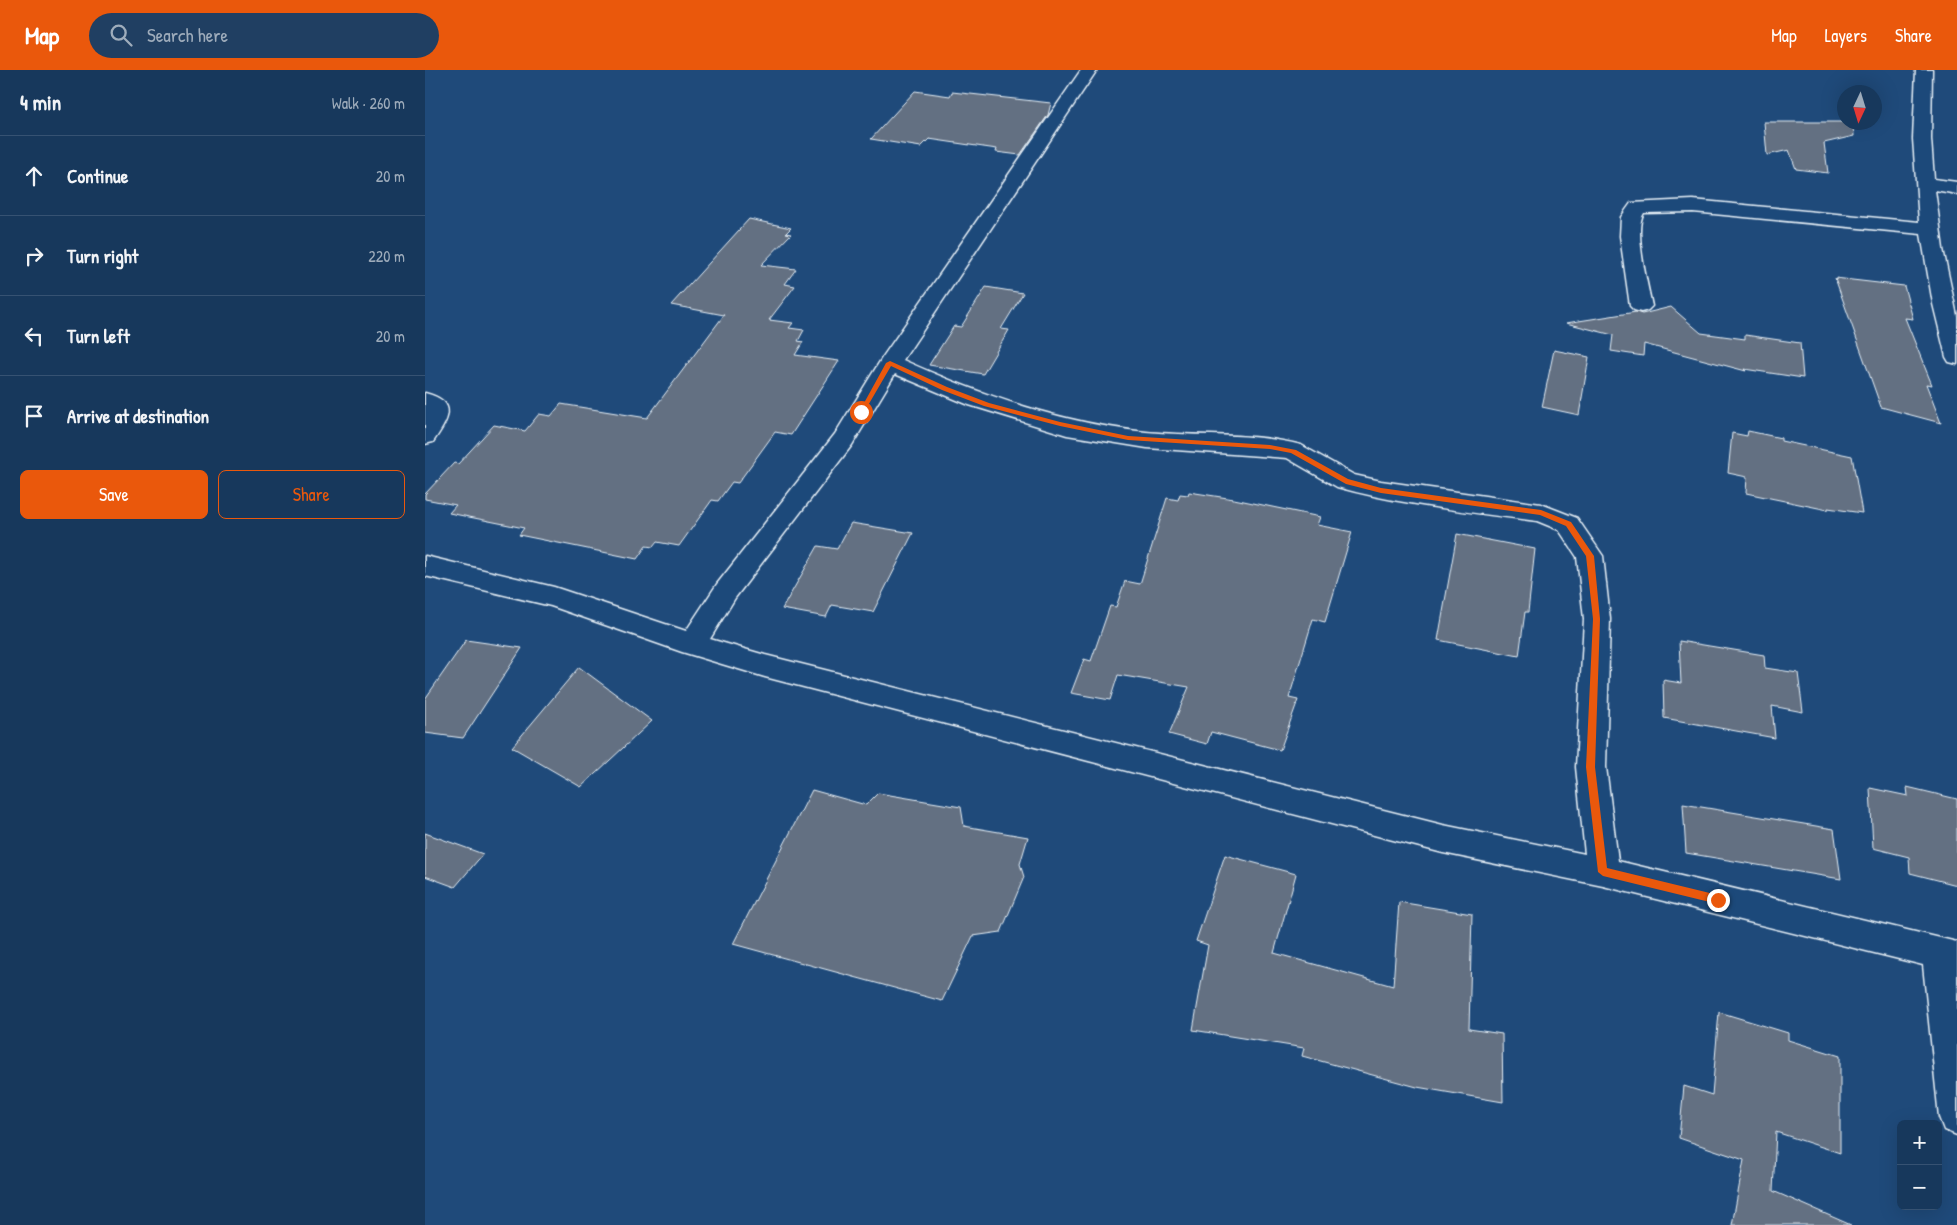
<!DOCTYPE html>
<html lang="en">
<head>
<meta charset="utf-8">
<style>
	body { margin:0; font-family:"Patrick Hand",sans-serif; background:#203f62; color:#f1f3f6 }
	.controls { position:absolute; right:15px; bottom:15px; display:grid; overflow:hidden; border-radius:8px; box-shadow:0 5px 20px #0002 }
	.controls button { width:45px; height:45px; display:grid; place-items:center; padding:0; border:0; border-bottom:1px solid #365272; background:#17385c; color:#f1f3f6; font:25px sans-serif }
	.compass { position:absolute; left:1412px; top:15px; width:45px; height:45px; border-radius:50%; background:#17385c; box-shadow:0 5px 20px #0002; rotate:184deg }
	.stop { position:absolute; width:15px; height:15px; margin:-11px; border:4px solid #ea580c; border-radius:50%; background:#fff }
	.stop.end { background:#ea580c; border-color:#fff; box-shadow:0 1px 5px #0008 }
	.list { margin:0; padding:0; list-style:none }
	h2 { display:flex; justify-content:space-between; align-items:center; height:65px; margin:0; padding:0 20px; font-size:21px }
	h2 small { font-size:16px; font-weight:400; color:#9eacbb }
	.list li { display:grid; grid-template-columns:32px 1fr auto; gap:15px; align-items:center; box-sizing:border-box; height:80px; padding:0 20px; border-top:1px solid #365272 }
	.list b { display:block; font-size:19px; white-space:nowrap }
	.list em { font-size:16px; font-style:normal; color:#9eacbb }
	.actions { display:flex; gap:10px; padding:15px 20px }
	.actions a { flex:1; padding:11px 0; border:1px solid #ea580c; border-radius:8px; text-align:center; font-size:18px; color:#ea580c }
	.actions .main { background:#ea580c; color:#fff }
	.icon { flex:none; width:28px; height:28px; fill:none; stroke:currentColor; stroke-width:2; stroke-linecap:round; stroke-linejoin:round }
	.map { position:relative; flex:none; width:1532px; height:1155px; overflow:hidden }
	header { display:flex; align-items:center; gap:30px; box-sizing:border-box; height:70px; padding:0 25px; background:#ea580c; color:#fff }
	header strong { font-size:24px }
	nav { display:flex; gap:28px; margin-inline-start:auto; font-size:18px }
	.search { width:350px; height:45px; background:#203f62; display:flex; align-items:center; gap:12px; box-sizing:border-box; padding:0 18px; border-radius:28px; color:#9eacbb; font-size:19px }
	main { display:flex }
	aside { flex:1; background:#17385c }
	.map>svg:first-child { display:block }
	.building { fill:#637082; stroke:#e8f1f8 }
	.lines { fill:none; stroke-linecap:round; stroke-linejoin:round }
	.minor-casing { stroke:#e8f1f8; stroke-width:3 }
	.minor { fill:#1f4a7a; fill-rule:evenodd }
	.route { fill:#ea580c }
</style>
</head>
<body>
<header>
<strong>Map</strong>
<div class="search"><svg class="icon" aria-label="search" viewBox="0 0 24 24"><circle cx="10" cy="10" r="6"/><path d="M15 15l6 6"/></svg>Search here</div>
<nav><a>Map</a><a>Layers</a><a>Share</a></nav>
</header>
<main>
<aside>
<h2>4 min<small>Walk · 260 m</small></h2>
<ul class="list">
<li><svg class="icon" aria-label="ahead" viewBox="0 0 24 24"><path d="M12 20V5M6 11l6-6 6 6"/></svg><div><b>Continue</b></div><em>20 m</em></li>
<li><svg class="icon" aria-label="right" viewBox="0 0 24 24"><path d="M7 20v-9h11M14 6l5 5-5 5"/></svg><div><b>Turn right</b></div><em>220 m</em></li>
<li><svg class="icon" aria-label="left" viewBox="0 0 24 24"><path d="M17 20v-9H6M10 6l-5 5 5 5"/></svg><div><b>Turn left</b></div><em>20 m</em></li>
<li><svg class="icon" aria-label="arrive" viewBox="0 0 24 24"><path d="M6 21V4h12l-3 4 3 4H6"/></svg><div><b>Arrive at destination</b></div></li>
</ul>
<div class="actions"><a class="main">Save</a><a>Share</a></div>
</aside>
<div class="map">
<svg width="1532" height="1155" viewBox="0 0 1532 1155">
	<rect width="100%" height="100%" fill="#1f4a7a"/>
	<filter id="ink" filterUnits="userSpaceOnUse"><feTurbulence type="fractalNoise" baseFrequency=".02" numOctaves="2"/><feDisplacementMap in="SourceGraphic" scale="10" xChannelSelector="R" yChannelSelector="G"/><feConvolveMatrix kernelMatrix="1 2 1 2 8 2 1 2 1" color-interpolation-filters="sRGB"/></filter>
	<g filter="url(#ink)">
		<g class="building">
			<polygon points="490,21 525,26 527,22 626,33 623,45 595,85 571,82 572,79 504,69 496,77 446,69"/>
			<polygon points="1339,52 1428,52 1429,66 1399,73 1403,103 1371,99 1364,80 1342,85"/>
			<polygon points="324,149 366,158 361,163 366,164 336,195 371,199 360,214 370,216 344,250 368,253 364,258 379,260 373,271 378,272 370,285 414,291 366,365 350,362 313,413 307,412 293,431 287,430 254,476 232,472 228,477 221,476 212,489 94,465 99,458 24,443 31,435 0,429 0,424 29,393 33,394 69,355 100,361 114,344 126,346 136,334 222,348 299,245 246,235"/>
			<polygon points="1410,208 1479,216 1488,249 1480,248 1507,315 1501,314 1516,353 1456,337"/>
			<polygon points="561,217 598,223 576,259 584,260 558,304 504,295 529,256 536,257"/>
			<polygon points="1246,237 1276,263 1320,269 1320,265 1375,273 1378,308 1319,299 1321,301 1219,274 1218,286 1186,281 1188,265 1141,253 1211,242 1217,244"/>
			<polygon points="1129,280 1164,287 1154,345 1117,337"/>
			<polygon points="1323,361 1356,368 1356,371 1427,386 1437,443 1403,438 1403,440 1321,423 1322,407 1303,403 1307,363 1322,366"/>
			<polygon points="764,422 809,429 895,447 892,455 927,462 900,552 888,549 864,628 873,630 855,680 786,662 782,674 744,664 764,617 693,605 685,630 646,623 659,589 666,591 685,536 691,537 700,511 715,514 742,428 753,430 755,424 763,425"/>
			<polygon points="426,453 488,463 448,542 407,535 401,547 357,539 393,476 412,479"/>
			<polygon points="1032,464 1110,479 1103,542 1100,542 1094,586 1013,570"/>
			<polygon points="41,570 97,578 38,668 0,663 0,629"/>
			<polygon points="1254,571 1339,585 1340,598 1373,603 1378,642 1347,636 1350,668 1239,648 1238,610 1256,613"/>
			<polygon points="154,597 227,651 156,717 87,677"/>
			<polygon points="1482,717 1532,729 1532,815 1485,803 1484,787 1448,778 1445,718 1483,726"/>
			<polygon points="387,720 441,735 453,723 536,737 539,756 603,767 595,794 599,807 576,862 548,866 517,931 308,874"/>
			<polygon points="1258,734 1409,759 1416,809 1261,783"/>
			<polygon points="0,763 58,784 30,817 0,806"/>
			<polygon points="800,785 871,804 849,883 968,916 974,832 1047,844 1044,959 1077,964 1078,1032 992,1017 877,986 879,978 768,960 783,875 771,871"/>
			<polygon points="1294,942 1363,963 1363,970 1415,986 1415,1083 1351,1062 1348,1121 1426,1155 1307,1155 1319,1090 1254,1068 1259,1016 1287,1025"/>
		</g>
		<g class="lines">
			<defs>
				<g id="minor">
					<path d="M656,0H672L478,290C556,325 636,353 721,362C772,367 827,362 876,375L929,405L956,411L1116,434L1152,448L1178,486L1185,549L1181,697L1193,791L1532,872V1065L1519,1060L1514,1047L1498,895L1178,816L1018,783L340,607L257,582L126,536L0,506V486L129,517L261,561L292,514L410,364L457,288ZM470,304L544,335L642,365L722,378L862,388L912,417C977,435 1045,442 1112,451L1134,460L1152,487L1159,549L1151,697L1160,784L1018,755L340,585L285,569L310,528L427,375Z"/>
					<path d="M1491,0H1507L1506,69L1509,109L1532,112V124L1510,120L1518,179L1532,246V294L1524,292L1521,287L1508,234L1496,164L1268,142L1219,143C1208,159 1223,216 1227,236L1223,240L1216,242L1209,240L1205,236L1195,166L1196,147L1206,133L1268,130L1494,152L1488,69Z"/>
					<path d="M0,323C35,332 23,350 8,372L0,374Z"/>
				</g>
			</defs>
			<use href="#minor" class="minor-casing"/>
			<use href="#minor" class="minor"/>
		</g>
	</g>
	<polygon class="route" points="465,291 522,317 564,333 635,352 703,366 845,375 871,380 923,409 956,418 1116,440 1146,452 1169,486 1175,549 1170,697 1182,798 1293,825 1297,830 1296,833 1293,834 1178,806 1173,802 1161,697 1168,549 1161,486 1141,456 1115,445 956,423 921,414 866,383 845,379 703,370 635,356 559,336 517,320 466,296 438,344 433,344 461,293"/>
</svg>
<div class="controls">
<button>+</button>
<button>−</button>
</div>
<svg class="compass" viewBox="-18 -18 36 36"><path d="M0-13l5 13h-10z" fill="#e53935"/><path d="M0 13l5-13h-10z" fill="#9eacbb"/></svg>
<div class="stop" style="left:436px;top:342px"></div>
<div class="stop end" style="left:1293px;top:830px"></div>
</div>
</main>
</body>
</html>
